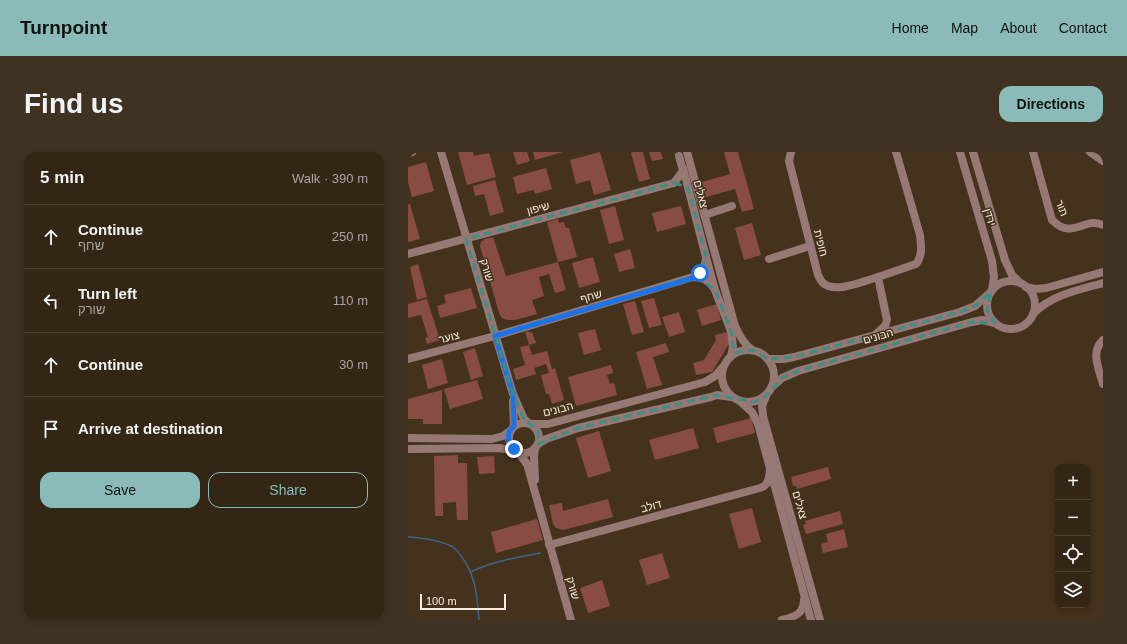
<!DOCTYPE html>
<html lang="en">
<head>
<meta charset="utf-8">
<style>
	body { margin:0; font-family:Helvetica,Heebo,sans-serif; background:#3f3222; color:#f1f3f6 }
	.controls { position:absolute; right:12px; bottom:12px; display:grid; overflow:hidden; border-radius:8px; box-shadow:0 2px 6px #0003 }
	.controls button { width:36px; height:36px; display:grid; place-items:center; padding:0; border:0; border-bottom:1px solid #4e4334; background:#342615; color:#f1f3f6; font:20px sans-serif }
	.scale { position:absolute; left:12px; bottom:10px; width:86px; box-sizing:border-box; padding-left:4px; border:2px solid #f8ecdf; border-top:0; font-size:11px; line-height:14px; white-space:nowrap; color:#f8ecdf; -webkit-text-stroke:3px #45321c; paint-order:stroke }
	.stop { position:absolute; width:12px; height:12px; margin:-9px; border:3px solid #1a73e8; border-radius:50%; background:#fff }
	.stop.end { background:#1a73e8; border-color:#fff; box-shadow:0 1px 4px #0008 }
	.list { margin:0; padding:0; list-style:none }
	h2 { display:flex; justify-content:space-between; align-items:center; height:52px; margin:0; padding:0 16px; font-size:17px }
	h2 small { font-size:13px; font-weight:400; color:#a9a5a0 }
	.list li { display:grid; grid-template-columns:26px 1fr auto; gap:12px; align-items:center; box-sizing:border-box; height:64px; padding:0 16px; border-top:1px solid #4e4334 }
	.list b { display:block; font-size:15px; white-space:nowrap }
	.list p { margin:0; font-size:13px; white-space:nowrap; color:#a9a5a0 }
	.list em { font-size:13px; font-style:normal; color:#a9a5a0 }
	.actions { display:flex; gap:8px; padding:12px 16px }
	.actions a { flex:1; padding:9px 0; border:1px solid #8bbbb9; border-radius:12px; text-align:center; font-size:14px; color:#8bbbb9 }
	.actions .main { background:#8bbbb9; color:#111 }
	.icon { flex:none; width:22px; height:22px; fill:none; stroke:currentColor; stroke-width:2; stroke-linecap:round; stroke-linejoin:round }
	.map { position:relative; flex:none; width:695px; height:468px; overflow:hidden; border-radius:12px }
	header { display:flex; align-items:center; gap:24px; box-sizing:border-box; height:56px; padding:0 20px; background:#8bbbb9; color:#111 }
	header strong { font-size:19px }
	nav { display:flex; gap:22px; margin-inline-start:auto; font-size:14px }
	.intro { display:flex; align-items:center; justify-content:space-between; box-sizing:border-box; height:96px; padding:0 24px }
	h1 { margin:0; font-size:28px }
	.button { padding:10px 18px; border-radius:12px; background:#8bbbb9; color:#111; font-size:14px; font-weight:700 }
	main { display:flex; gap:24px; padding:0 24px }
	aside { flex:1; background:#342615; border-radius:12px; box-shadow:0 2px 6px #0003 }
	.map>svg:first-child { display:block }
	.lines { fill:none; stroke-linecap:round; stroke-linejoin:round }
	.stream { stroke:#3b648f; stroke-width:1.5 }
	.building { fill:#884c43 }
	.minor { stroke:#967875; stroke-width:8 }
	.route { stroke:#1a73e8; stroke-width:5 }
	.marked { fill:none; stroke:#3e8e85; stroke-width:3; stroke-dasharray:8 5; stroke-linejoin:round }
	.labels { text-anchor:middle; dominant-baseline:central; stroke-width:3; stroke-linejoin:round; paint-order:stroke }
	.street-label { font-size:11px; fill:#f8ecdf; stroke:#45321c }
</style>
</head>
<body>
<header>
<strong>Turnpoint</strong>
<nav><a>Home</a><a>Map</a><a>About</a><a>Contact</a></nav>
</header>
<div class="intro"><h1>Find us</h1><a class="button">Directions</a></div>
<main>
<aside>
<h2>5 min<small>Walk · 390 m</small></h2>
<ul class="list">
<li><svg class="icon" aria-label="ahead" viewBox="0 0 24 24"><path d="M12 20V5M6 11l6-6 6 6"/></svg><div><b>Continue</b><p>שחף</p></div><em>250 m</em></li>
<li><svg class="icon" aria-label="left" viewBox="0 0 24 24"><path d="M17 20v-9H6M10 6l-5 5 5 5"/></svg><div><b>Turn left</b><p>שורק</p></div><em>110 m</em></li>
<li><svg class="icon" aria-label="ahead" viewBox="0 0 24 24"><path d="M12 20V5M6 11l6-6 6 6"/></svg><div><b>Continue</b></div><em>30 m</em></li>
<li><svg class="icon" aria-label="arrive" viewBox="0 0 24 24"><path d="M6 21V4h12l-3 4 3 4H6"/></svg><div><b>Arrive at destination</b></div></li>
</ul>
<div class="actions"><a class="main">Save</a><a>Share</a></div>
</aside>
<div class="map">
<svg width="695" height="468" viewBox="0 0 695 468">
	<rect width="100%" height="100%" fill="#45321c"/>
	<g class="lines">
		<g class="stream">
			<path d="M0,385C15,386 32,388 45,395C48,397 51,401 53,404C68,422 69,446 71,468"/>
			<path d="M63,420C85,409 108,406 132,401"/>
		</g>
	</g>
	<g class="building">
		<polygon points="50,0 65,0 66,4 81,1 88,25 59,33"/>
		<polygon points="105,0 119,0 122,9 109,13"/>
		<polygon points="125,0 155,0 127,8"/>
		<polygon points="192,0 203,38 186,43 182,28 168,32 162,8"/>
		<polygon points="225,0 235,0 242,27 231,30 223,1"/>
		<polygon points="241,0 253,0 255,7 244,9"/>
		<polygon points="316,0 330,0 346,57 334,60 327,37 298,45 294,30 322,22"/>
		<polygon points="18,10 26,39 4,45 0,30 0,15"/>
		<polygon points="138,16 144,37 127,42 126,38 109,42 105,25"/>
		<polygon points="87,28 96,60 82,64 76,42 67,44 65,34"/>
		<polygon points="0,52 2,52 12,87 0,90"/>
		<polygon points="207,54 216,88 201,92 192,58"/>
		<polygon points="273,54 278,72 249,80 244,61"/>
		<polygon points="150,67 151,71 156,70 158,76 161,76 169,105 150,110 139,70"/>
		<polygon points="344,71 353,103 336,108 327,76"/>
		<polygon points="85,85 98,124 150,110 158,138 147,141 141,122 131,125 136,144 124,148 129,162 107,168 100,168 94,166 91,161 72,94 73,90 77,87"/>
		<polygon points="222,97 227,116 211,120 206,102"/>
		<polygon points="185,105 192,130 171,136 164,111"/>
		<polygon points="10,112 19,145 9,148 2,115"/>
		<polygon points="63,136 69,156 32,166 29,154 38,151 36,143"/>
		<polygon points="246,146 254,173 241,176 233,149"/>
		<polygon points="19,147 32,188 19,192 17,186 20,185 13,163 0,166 0,152"/>
		<polygon points="227,149 236,180 224,183 215,152"/>
		<polygon points="309,152 313,168 294,174 289,158"/>
		<polygon points="271,160 277,180 261,185 254,165"/>
		<polygon points="187,177 193,198 176,203 170,181"/>
		<polygon points="121,179 122,181 124,180 128,191 121,193 117,180"/>
		<polygon points="319,180 322,190 304,220 288,223 285,211 296,208 308,188 307,183"/>
		<polygon points="258,191 261,200 245,205 254,233 239,237 228,200"/>
		<polygon points="121,193 124,203 139,199 144,217 147,216 156,248 144,252 141,242 138,242 133,223 141,221 138,212 126,216 128,222 108,228 105,217 117,213 112,195"/>
		<polygon points="67,196 75,224 63,228 55,200"/>
		<polygon points="34,207 40,231 20,237 14,213"/>
		<polygon points="203,213 205,221 199,223 202,232 206,231 209,243 168,254 160,225"/>
		<polygon points="69,228 75,247 42,257 36,237"/>
		<polygon points="34,238 34,272 15,272 15,267 0,267 0,247"/>
		<polygon points="343,266 347,281 309,291 305,276"/>
		<polygon points="285,276 291,296 247,308 241,288"/>
		<polygon points="191,279 203,319 180,326 168,286"/>
		<polygon points="50,303 50,311 59,311 60,368 49,368 48,350 35,351 35,364 27,364 26,304"/>
		<polygon points="86,304 87,321 71,322 69,305"/>
		<polygon points="420,315 423,327 389,337 388,334 385,334 383,325"/>
		<polygon points="200,347 205,365 155,378 148,376 145,372 141,353 154,351 155,359"/>
		<polygon points="344,356 353,390 331,397 321,362"/>
		<polygon points="432,359 435,372 398,382 395,373 398,372 397,369"/>
		<polygon points="129,367 135,388 88,401 83,380"/>
		<polygon points="436,377 440,395 415,401 413,392 420,390 418,382"/>
		<polygon points="254,401 262,426 239,433 231,408"/>
		<polygon points="194,428 202,454 180,461 172,436"/>
	</g>
	<g class="lines">
		<g class="minor">
			<polyline points="33,0 105,242 116,267 121,271"/>
			<path d="M279,0L327,174C332,184 335,191 344,198"/>
			<path d="M383,0L381,9L410,123C411,125 413,129 415,131C427,142 456,129 470,125L479,168L477,174L467,183"/>
			<polyline points="552,0 584,109 586,125 584,138"/>
			<polyline points="565,0 597,108 604,123 612,131"/>
			<path d="M625,0L644,68C665,89 676,64 695,73"/>
			<polyline points="682,0 695,9"/>
			<polyline points="0,1 4,0"/>
			<polyline points="275,16 298,105 307,138 323,179 325,195 323,204"/>
			<polyline points="297,63 324,54"/>
			<polyline points="0,102 266,31 275,19 271,4"/>
			<polyline points="361,107 402,94"/>
			<path d="M285,125C295,125 300,128 306,136"/>
			<path d="M470,125L508,112C515,103 513,94 512,83L488,0"/>
			<circle cx="603" cy="153" r="24"/>
			<polyline points="618,135 627,137 638,136 695,120"/>
			<path d="M625,162C643,143 670,138 695,131"/>
			<path d="M695,188C682,200 691,217 695,232"/>
			<circle cx="340" cy="224" r="26"/>
			<path d="M0,207L87,184L285,125C294,121 298,115 298,105"/>
			<polyline points="360,207 375,207 386,205 552,160 567,154 583,140"/>
			<polyline points="364,235 374,226 390,219 564,170 574,168 587,171"/>
			<polyline points="358,244 354,254 355,264 412,468"/>
			<polyline points="105,249 106,274"/>
			<polyline points="333,250 344,260 350,272 403,468"/>
			<circle cx="116" cy="286" r="15"/>
			<polyline points="124,272 140,272 297,230 307,224 315,215"/>
			<polyline points="0,286 84,287 95,284 102,279"/>
			<polyline points="130,292 138,287 170,276 303,245 309,243 323,245"/>
			<polyline points="0,297 91,296 108,299"/>
			<polyline points="110,300 119,312 163,468"/>
			<polyline points="127,328 126,305 127,296"/>
			<path d="M141,393L352,336C361,333 361,326 362,317"/>
			<path d="M374,468C386,465 396,462 396,448"/>
		</g>
	</g>
	<g class="lines">
		<polyline class="route" points="106,297 100,288 101,280 106,274 105,242 87,184 285,126 292,121"/>
	</g>
	<path class="marked" d="M266,31L279,35L282,42L298,105L291,125L307,138L323,179L326,201L344,198L360,207L386,205L552,160L567,154L583,140L579,158L587,171L564,170L390,219L374,226L358,244L346,250L309,243L170,276L130,292V279L116,267L105,242L58,87Z"/>
	<g class="labels">
		<g class="street-label">
			<text transform="translate(293 42) rotate(75)">צאלים</text>
			<text transform="translate(130 56) rotate(-15)">שיפון</text>
			<text transform="translate(654 56) rotate(68)">תור</text>
			<text transform="translate(582 65) rotate(73)">ירדן</text>
			<text transform="translate(413 91) rotate(76)">חופית</text>
			<text transform="translate(79 118) rotate(74)">שורק</text>
			<text transform="translate(183 144) rotate(-16)">שחף</text>
			<text transform="translate(470 184) rotate(-16)">הבונים</text>
			<text transform="translate(41 185) rotate(-15)">צוער</text>
			<text transform="translate(150 257) rotate(-14)">הבונים</text>
			<text transform="translate(392 353) rotate(74)">צאלים</text>
			<text transform="translate(243 354) rotate(-15)">דולב</text>
			<text transform="translate(165 436) rotate(74)">שורק</text>
		</g>
	</g>
</svg>
<div class="controls">
<button>+</button>
<button>−</button>
<button><svg class="icon" aria-label="locate" viewBox="0 0 24 24"><circle cx="12" cy="12" r="6"/><path d="M12 2v4M12 18v4M2 12h4M18 12h4"/></svg></button>
<button><svg class="icon" aria-label="layers" viewBox="0 0 24 24"><path d="M12 4l9 5-9 5-9-5zM3 14l9 5 9-5"/></svg></button>
</div>
<div class="scale">100 m</div>
<div class="stop" style="left:292px;top:121px"></div>
<div class="stop end" style="left:106px;top:297px"></div>
</div>
</main>
</body>
</html>
